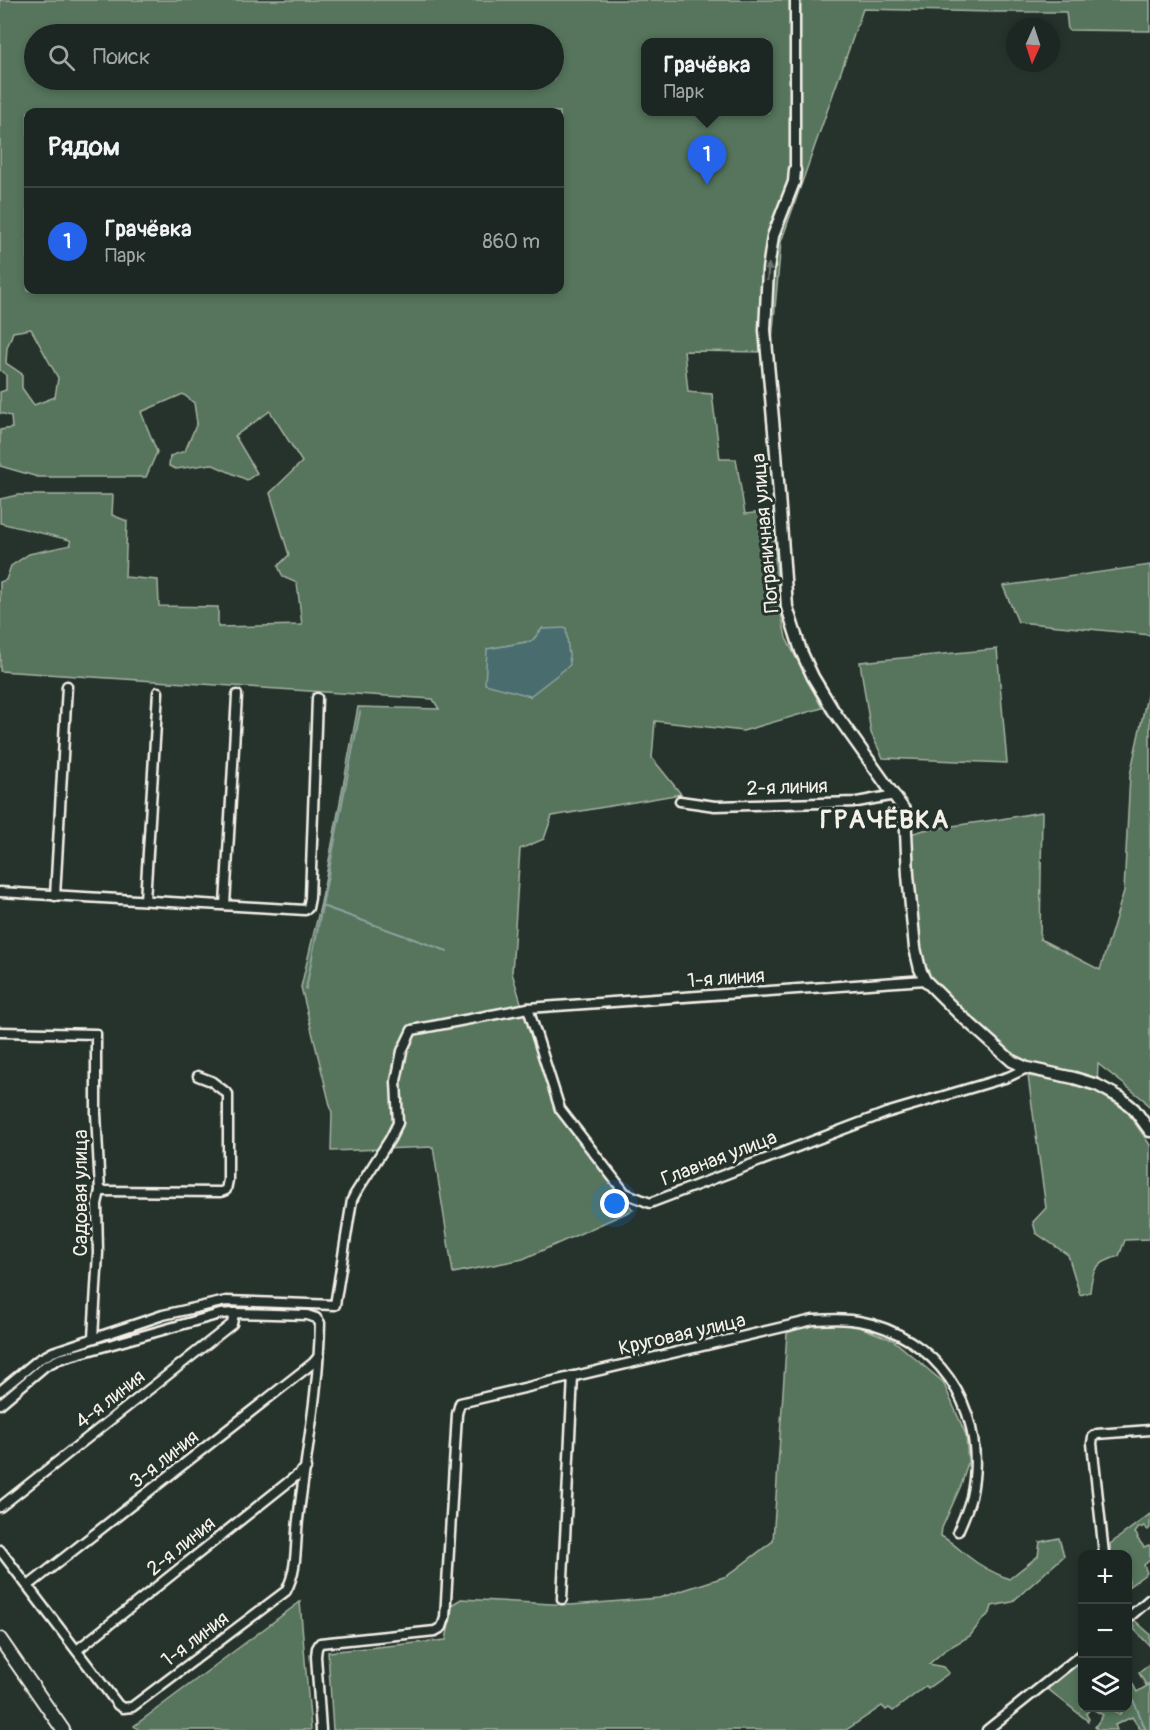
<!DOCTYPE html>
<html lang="ru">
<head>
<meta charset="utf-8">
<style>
	body { margin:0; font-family:Pangolin,sans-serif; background:#252e2a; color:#f1f3f6 }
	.controls { position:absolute; right:18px; bottom:18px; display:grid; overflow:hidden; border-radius:12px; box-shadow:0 3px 9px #0003 }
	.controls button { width:54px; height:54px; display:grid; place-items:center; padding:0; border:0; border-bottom:2px solid #3a4340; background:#1c2622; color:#f1f3f6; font:30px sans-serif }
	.compass { position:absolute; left:1006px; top:18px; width:54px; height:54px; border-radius:50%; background:#1c2622; box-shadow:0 3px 9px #0003; rotate:183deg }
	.you { position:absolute; left:615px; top:1204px; width:21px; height:21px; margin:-15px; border:4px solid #fff; border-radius:50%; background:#1a73e8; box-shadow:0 0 0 9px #1a73e833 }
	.badge { display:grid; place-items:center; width:39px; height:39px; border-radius:50%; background:#2563eb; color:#fff; font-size:20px; font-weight:700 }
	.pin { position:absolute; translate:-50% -50px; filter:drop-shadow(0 2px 3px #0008) }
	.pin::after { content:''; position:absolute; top:32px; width:21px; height:18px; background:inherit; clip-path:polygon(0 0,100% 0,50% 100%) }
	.popup { position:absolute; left:641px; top:38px; width:132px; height:78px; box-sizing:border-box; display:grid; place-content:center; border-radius:12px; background:#1c2622; filter:drop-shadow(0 2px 4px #0005); font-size:20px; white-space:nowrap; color:#a0a5a5 }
	.popup b { font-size:22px; color:#f1f3f6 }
	.popup::after { content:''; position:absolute; left:50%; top:100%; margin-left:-12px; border:12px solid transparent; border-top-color:#1c2622 }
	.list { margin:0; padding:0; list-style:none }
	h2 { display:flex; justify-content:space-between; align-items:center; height:78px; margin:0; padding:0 24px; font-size:26px }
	h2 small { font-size:20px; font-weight:400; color:#a0a5a5 }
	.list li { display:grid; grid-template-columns:39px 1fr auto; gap:18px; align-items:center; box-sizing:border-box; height:108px; padding:0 24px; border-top:2px solid #3a4340 }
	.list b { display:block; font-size:22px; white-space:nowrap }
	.list p { margin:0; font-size:20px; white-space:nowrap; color:#a0a5a5 }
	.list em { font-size:20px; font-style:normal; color:#a0a5a5 }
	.icon { flex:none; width:33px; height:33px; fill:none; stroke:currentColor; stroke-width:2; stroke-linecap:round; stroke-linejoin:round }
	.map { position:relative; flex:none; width:1150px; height:1730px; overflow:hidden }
	.search { position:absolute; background:#1c2622; box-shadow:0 3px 9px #0003; left:24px; top:24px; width:540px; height:66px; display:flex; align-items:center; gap:15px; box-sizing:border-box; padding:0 21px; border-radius:33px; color:#a0a5a5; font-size:22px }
	.panel { position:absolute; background:#1c2622; box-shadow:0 3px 9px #0003; left:24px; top:108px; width:540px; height:186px; border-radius:12px }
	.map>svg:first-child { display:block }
	.green { fill:#57745c; stroke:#a6b2a2; stroke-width:1.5; fill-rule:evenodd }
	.water { fill:#496d6e; stroke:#8da29f; stroke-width:1.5 }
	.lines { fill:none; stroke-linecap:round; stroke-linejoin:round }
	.stream { stroke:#8da29f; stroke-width:2 }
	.minor-casing { stroke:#f4f1e8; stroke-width:13 }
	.tertiary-casing { stroke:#f4f1e8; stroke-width:15 }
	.secondary-casing { stroke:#f4f1e8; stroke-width:16 }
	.minor { stroke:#26332d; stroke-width:8 }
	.tertiary { stroke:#26332d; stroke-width:10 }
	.secondary { stroke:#26332d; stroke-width:12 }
	.oneway { fill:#6e766e }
	.labels { text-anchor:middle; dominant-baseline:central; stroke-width:6; stroke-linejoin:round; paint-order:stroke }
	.street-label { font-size:20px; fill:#f4f1e8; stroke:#26332d }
	.district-label { font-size:26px; font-weight:bold; letter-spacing:1.5px; fill:#f4f1e8; stroke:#26332d }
</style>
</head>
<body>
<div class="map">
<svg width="1150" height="1730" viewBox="0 0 1150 1730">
	<rect width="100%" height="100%" fill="#26332d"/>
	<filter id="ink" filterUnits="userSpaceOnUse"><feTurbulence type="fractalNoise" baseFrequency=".0167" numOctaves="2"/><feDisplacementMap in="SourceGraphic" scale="12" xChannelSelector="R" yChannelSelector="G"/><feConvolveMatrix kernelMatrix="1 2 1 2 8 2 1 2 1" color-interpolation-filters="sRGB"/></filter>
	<g filter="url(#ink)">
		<g class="green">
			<path d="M0,0H1150V31L1068,30L1066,12H992L863,9L781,242L771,352L684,351L688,392L712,394L720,459H736L745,514L773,511L778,598L786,638L822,708L743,731L655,721L652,758L681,794L552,816L544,839L520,849L512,973L526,1019L556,1111L633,1210L523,1259L453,1273L433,1147L331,1151L332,1113L301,987L321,903L358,707L439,709L433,699L0,671V582L6,580L11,566L29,554L71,545L70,540L0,523V499L18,495H113L112,515L127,521L125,577L158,580L159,606L218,607V627L302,625L297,583L283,577L278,566L289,555L270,493L302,462L270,411L235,436L257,473L247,480L211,464L176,469L169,466L170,456L185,451L197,423L194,403L183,394L141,412L157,452L146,477H38L0,466V430L12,428L11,416L0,413V392L6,390V375L0,370ZM34,34H554V80H34ZM646,42H768V112H646ZM28,112H560V290H28ZM31,329L58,378L55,397L34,405L22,388V374L6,363L7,348L13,332ZM542,629L530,696L488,649L532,641Z"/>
			<polygon points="1150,565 1150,635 1018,622 1003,586"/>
			<polygon points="997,649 1007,763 883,758 871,733 860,662"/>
			<polygon points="1150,682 1150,1108 1144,1100 1098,1064 1097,1085 1027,1068 925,980 907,835 924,830 1001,819 1042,812 1040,939 1100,970 1124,891 1130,775"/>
			<path d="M1028,1076L1087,1086L1126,1110L1150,1145V1239L1125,1240L1119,1256C1097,1263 1092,1267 1090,1292L1080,1295L1068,1255L1036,1233L1033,1222L1046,1208Z"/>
			<path d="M815,1323H849L893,1340L943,1382L966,1435L968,1462L962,1483L942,1528L941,1536C952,1542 960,1550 969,1557C981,1567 994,1573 1009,1579L1038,1556L1040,1542L1059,1538L1064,1556L1012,1602L992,1606L990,1613L982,1620L970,1636L945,1650L929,1664L943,1667L949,1673L928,1688L926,1686L893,1711L889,1708L886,1710L882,1706L846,1730H333L328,1652L446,1640L453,1604L461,1599L571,1605L659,1598L727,1576L773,1541L787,1333Z"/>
			<polygon points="1150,1514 1150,1528 1148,1530 1144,1526 1140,1528 1139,1527 1135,1533 1138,1537 1137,1538 1144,1547 1149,1545 1150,1547 1150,1560 1144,1565 1147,1573 1128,1587 1129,1581 1128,1579 1128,1554 1111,1554 1110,1544"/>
			<polygon points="300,1602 311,1730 139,1730 134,1726"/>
			<polygon points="1132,1618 1150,1634 1150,1646 1133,1628 1135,1626 1133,1624 1128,1629 1128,1621"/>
			<polygon points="1082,1658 1082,1672 1079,1675 1082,1678 1082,1708 1113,1708 1119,1715 1125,1708 1128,1708 1129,1702 1128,1697 1128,1675 1137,1692 1150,1684 1150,1730 1140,1729 1132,1717 1115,1725 1117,1730 1099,1730 1095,1727 1103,1715 1091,1708 1086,1714 1089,1719 1088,1721 1049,1690 1044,1689"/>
			<polygon points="1150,1664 1150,1683 1146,1685 1139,1673"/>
		</g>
		<polygon class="water" points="566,628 570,665 530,696 485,684 487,649 532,641 542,629"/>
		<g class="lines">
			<g class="stream">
				<polyline points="360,712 322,906 447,951"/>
				<polyline points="306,989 322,906"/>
				<polyline points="1081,1661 1082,1660"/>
				<polyline points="1128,1688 1146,1730"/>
			</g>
			<defs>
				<g id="minor">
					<polyline points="795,170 795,0"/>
					<polyline points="680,801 715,806 857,802 895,795"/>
					<polyline points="0,892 305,910 308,908 310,898 317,698"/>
					<polyline points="55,896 67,686"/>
					<polyline points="145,900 158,692"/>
					<polyline points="225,905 237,695"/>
					<polyline points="528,1008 560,1109 625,1193 650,1203 886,1113 1008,1077 1027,1068"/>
					<polyline points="0,1032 96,1034 96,1113 100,1191 97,1204 98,1253 93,1338"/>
					<polyline points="100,1191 221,1192 226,1190 228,1180 228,1094 211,1081 198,1076"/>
					<polyline points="0,1391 38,1360 53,1352 163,1315 226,1301 335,1305 352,1200 355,1194 390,1139 398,1123 396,1081 402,1051 412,1030 528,1008 925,980"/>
					<path d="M0,1404L45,1366L59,1359L220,1314L234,1313L307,1315L316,1318L320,1323C319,1389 306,1454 298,1520C295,1544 298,1569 286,1591L132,1707L123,1708L118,1705L0,1550"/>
					<polyline points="0,1507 232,1324 234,1313"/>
					<polyline points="1104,1554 1092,1443 1093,1437 1097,1434 1150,1430"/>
					<polyline points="28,1586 313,1363 319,1356"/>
					<polyline points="562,1599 573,1376"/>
					<polyline points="1128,1618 1150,1599"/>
					<polyline points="77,1650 306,1468"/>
					<path d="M321,1730L316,1656L317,1648L320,1643L435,1631L442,1627L445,1618L457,1414L460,1403L813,1320C833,1319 852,1318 872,1324C948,1346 988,1420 971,1497C968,1509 963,1520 958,1531"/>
					<polyline points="987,1730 1082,1654"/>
				</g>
				<polyline id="tertiary" points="795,170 794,182 773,236 768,270 765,330 776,453 787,607 801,651 813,677 833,710 905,811 908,875 915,948 920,969 925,980 958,1013 1012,1061 1027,1068 1074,1078 1097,1085 1121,1098 1134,1109 1150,1131"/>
				<polyline id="secondary" points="0,1639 63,1730"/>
			</defs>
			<use href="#minor" class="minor-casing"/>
			<use href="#tertiary" class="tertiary-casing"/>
			<use href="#secondary" class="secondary-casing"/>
			<use href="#minor" class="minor"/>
			<use href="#tertiary" class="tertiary"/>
			<use href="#secondary" class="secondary"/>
		</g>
		<defs><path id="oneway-solid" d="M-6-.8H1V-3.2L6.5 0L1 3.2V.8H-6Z" transform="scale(1.5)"/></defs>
		<use class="oneway" href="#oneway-solid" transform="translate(768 272) rotate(-85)"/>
	</g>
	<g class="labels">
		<g class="street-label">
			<text transform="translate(765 533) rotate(-95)">Пограничная улица</text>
			<text transform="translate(787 787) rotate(-2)">2-я линия</text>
			<text transform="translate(726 978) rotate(-4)">1-я линия</text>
			<text transform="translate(719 1158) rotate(-21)">Главная улица</text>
			<text transform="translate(80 1193) rotate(-90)">Садовая улица</text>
			<text transform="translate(682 1334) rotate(-13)">Круговая улица</text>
			<text transform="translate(110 1399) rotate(-38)">4-я линия</text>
			<text transform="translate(164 1459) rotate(-38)">3-я линия</text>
			<text transform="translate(181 1546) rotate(-39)">2-я линия</text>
			<text transform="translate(195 1639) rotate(-37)">1-я линия</text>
		</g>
		<g class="district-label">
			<text x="885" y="820">ГРАЧЁВКА</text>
		</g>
	</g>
</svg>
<div class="controls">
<button>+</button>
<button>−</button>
<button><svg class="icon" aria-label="layers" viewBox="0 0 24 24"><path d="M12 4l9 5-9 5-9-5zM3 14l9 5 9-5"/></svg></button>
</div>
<svg class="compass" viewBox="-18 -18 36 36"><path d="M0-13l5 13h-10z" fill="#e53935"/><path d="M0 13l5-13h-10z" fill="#a0a5a5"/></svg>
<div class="you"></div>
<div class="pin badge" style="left:707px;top:185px">1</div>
<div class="popup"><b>Грачёвка</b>Парк</div>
<div class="search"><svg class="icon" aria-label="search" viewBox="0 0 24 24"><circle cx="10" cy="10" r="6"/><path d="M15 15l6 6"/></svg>Поиск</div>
<section class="panel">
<h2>Рядом<small></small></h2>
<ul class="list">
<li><span class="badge">1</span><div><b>Грачёвка</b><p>Парк</p></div><em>860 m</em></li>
</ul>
</section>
</div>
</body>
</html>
